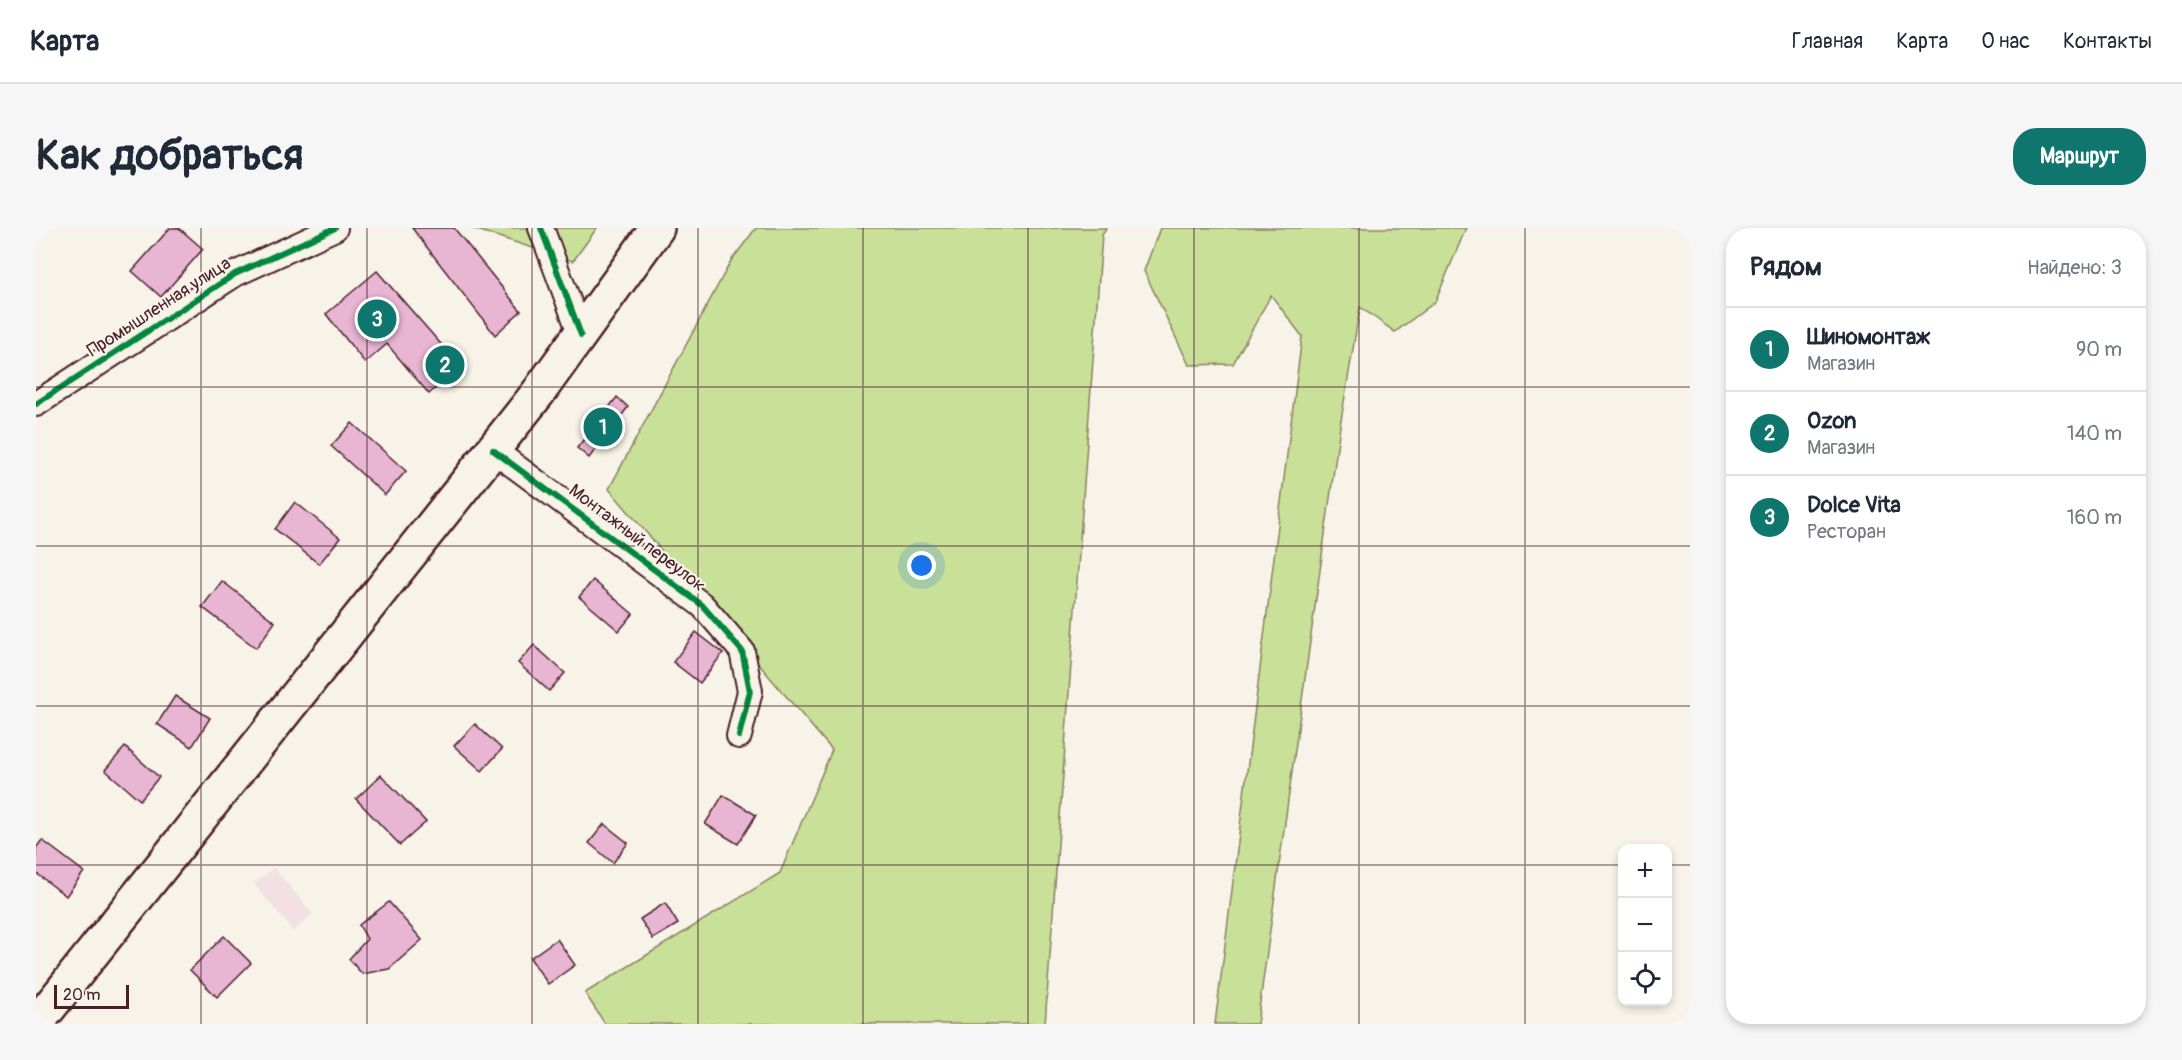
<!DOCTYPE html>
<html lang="ru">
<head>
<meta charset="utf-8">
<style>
	body { margin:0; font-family:Pangolin,sans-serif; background:#f6f6f7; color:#1f2937 }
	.controls { position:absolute; right:18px; bottom:18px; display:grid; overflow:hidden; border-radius:12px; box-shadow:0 3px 9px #0003 }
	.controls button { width:54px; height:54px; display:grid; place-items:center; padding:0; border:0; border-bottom:2px solid #e0e1e3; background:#fff; color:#1f2937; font:30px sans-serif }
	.scale { position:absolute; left:18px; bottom:15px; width:75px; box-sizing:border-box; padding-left:6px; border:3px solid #4a1f2b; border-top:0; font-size:16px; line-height:21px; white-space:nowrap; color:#4a1f2b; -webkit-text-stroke:4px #f7f3e8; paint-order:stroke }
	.you { position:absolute; left:886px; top:338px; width:21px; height:21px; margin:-15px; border:4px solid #fff; border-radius:50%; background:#1a73e8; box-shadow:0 0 0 9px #1a73e833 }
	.badge { display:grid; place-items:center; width:39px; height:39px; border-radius:50%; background:#0f766e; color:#fff; font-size:20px; font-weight:700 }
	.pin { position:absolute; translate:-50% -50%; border:3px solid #fff; box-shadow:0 2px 6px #0006 }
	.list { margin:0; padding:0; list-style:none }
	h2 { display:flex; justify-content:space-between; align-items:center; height:78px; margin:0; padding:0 24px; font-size:26px }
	h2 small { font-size:20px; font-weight:400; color:#747a83 }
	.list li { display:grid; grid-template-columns:39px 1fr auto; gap:18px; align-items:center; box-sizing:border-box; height:84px; padding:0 24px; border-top:2px solid #e0e1e3 }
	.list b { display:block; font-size:22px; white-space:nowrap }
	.list p { margin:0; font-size:20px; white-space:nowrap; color:#747a83 }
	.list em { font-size:20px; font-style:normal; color:#747a83 }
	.icon { flex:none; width:33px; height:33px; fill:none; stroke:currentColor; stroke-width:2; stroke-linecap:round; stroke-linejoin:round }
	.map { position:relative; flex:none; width:1654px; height:796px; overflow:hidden; border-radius:24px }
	header { display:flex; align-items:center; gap:36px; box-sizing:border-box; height:84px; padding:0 30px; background:#fff; border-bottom:2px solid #e0e1e3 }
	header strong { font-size:28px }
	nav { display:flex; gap:33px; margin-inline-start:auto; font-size:21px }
	.intro { display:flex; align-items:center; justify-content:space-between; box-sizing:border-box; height:144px; padding:0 36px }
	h1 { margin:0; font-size:42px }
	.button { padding:15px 27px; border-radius:24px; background:#0f766e; color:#fff; font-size:21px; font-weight:700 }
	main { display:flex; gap:36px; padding:0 36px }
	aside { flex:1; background:#fff; border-radius:24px; box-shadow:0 3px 9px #0003 }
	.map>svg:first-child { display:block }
	.built { fill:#f2e0e2 }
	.green { fill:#c8e097; stroke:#898061; stroke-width:1.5 }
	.building { fill:#e8b5d3; stroke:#4a1f2b; stroke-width:1.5 }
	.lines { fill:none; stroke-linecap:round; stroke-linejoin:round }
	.street-casing { stroke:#4a1f2b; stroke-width:28 }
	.secondary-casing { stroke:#4a1f2b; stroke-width:38 }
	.street { stroke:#f7f3e8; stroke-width:24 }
	.secondary { stroke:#f7f3e8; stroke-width:33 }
	.cycleway-casing { stroke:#f7f3e8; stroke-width:10 }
	.cycleway { stroke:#00873e; stroke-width:6 }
	.grid { fill:none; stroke:#4a1f2b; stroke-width:1.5; stroke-opacity:0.55 }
	.labels { text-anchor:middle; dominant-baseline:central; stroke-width:4.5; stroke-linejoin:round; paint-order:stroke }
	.street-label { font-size:18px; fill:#4a1f2b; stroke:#f7f3e8 }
</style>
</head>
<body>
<header>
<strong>Карта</strong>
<nav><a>Главная</a><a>Карта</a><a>О нас</a><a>Контакты</a></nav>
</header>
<div class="intro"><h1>Как добраться</h1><a class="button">Маршрут</a></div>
<main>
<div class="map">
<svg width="1654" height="796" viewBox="0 0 1654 796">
	<rect width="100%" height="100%" fill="#f7f3e8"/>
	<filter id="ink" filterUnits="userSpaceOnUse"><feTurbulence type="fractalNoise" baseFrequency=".0167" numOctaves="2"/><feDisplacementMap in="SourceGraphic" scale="12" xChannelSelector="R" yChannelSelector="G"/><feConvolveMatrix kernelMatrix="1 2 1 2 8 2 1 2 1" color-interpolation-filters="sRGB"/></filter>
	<g filter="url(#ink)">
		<polygon class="built" points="238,640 277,686 257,703 218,656"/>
		<g class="green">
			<polygon points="435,0 561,0 537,33"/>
			<polygon points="720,0 1071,0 1066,7 1009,796 569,796 549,765 744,645 796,522 573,261 695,33"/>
			<polygon points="1124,0 1430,0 1399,74 1359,104 1324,79 1304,198 1221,796 1179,796 1266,108 1235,67 1197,136 1153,137 1108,43"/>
		</g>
		<g class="building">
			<polygon points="134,0 143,0 167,21 125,69 96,43"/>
			<polygon points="376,0 418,0 485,83 459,107"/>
			<polygon points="341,43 424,138 393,166 351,116 329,135 290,86"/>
			<polygon points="581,169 592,179 553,230 541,220"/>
			<polygon points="316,195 370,243 349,267 295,218"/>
			<polygon points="259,274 304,310 283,336 239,301"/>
			<polygon points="557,352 597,386 583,403 543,369"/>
			<polygon points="186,353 239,394 220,420 166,379"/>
			<polygon points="660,404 687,425 664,455 637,434"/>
			<polygon points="498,417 529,445 513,463 482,435"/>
			<polygon points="139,468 174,490 156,519 121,496"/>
			<polygon points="439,496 466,521 446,543 418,518"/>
			<polygon points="89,519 123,549 104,572 69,542"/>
			<polygon points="345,547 390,594 364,617 320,571"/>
			<polygon points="687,567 720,587 702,616 669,596"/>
			<polygon points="568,596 592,615 577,635 553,615"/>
			<polygon points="6,612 48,644 30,668 0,645 0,620"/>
			<polygon points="353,674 386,712 353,741 326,746 313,731 331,711 323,697"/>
			<polygon points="629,675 642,696 617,711 604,691"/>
			<polygon points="188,708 215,735 181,769 154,742"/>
			<polygon points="521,711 539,737 512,756 494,730"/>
		</g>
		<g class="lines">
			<defs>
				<g id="street">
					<polyline points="505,0 545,107"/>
					<polyline points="0,176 199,46 299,0"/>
					<polyline points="457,222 666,377 706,423 714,463 703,508"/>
				</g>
				<polyline id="secondary" points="0,796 502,165 621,0"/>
			</defs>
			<use href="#street" class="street-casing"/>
			<use href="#secondary" class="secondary-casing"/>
			<use href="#street" class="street"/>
			<use href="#secondary" class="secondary"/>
			<defs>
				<g id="cycleway">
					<polyline points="505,0 545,107"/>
					<polyline points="0,176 199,46 299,0"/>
					<polyline points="457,222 666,377 706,423 714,463 703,508"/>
				</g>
			</defs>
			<use href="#cycleway" class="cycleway-casing"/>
			<use href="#cycleway" class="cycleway"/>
		</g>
	</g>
	<path class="grid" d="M165,0V796M331,0V796M496,0V796M662,0V796M827,0V796M992,0V796M1158,0V796M1323,0V796M1489,0V796M0,159H1654M0,318H1654M0,478H1654M0,637H1586M1632,637H1654"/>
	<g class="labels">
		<g class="street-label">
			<text transform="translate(123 79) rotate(-33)">Промышленная улица</text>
			<text transform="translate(601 310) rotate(37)">Монтажный переулок</text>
		</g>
	</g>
</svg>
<div class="controls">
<button>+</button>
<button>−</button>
<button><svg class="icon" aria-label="locate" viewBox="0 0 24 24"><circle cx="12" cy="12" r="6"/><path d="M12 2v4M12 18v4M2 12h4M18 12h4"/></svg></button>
</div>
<div class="scale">20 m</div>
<div class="you"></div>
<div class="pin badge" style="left:567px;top:199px">1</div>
<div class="pin badge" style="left:409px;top:137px">2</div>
<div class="pin badge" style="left:341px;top:91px">3</div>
</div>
<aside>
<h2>Рядом<small>Найдено: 3</small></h2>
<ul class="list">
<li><span class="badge">1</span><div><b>Шиномонтаж</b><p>Магазин</p></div><em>90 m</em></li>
<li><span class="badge">2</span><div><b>Ozon</b><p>Магазин</p></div><em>140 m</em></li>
<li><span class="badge">3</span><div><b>Dolce Vita</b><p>Ресторан</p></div><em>160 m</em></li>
</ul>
</aside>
</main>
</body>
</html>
